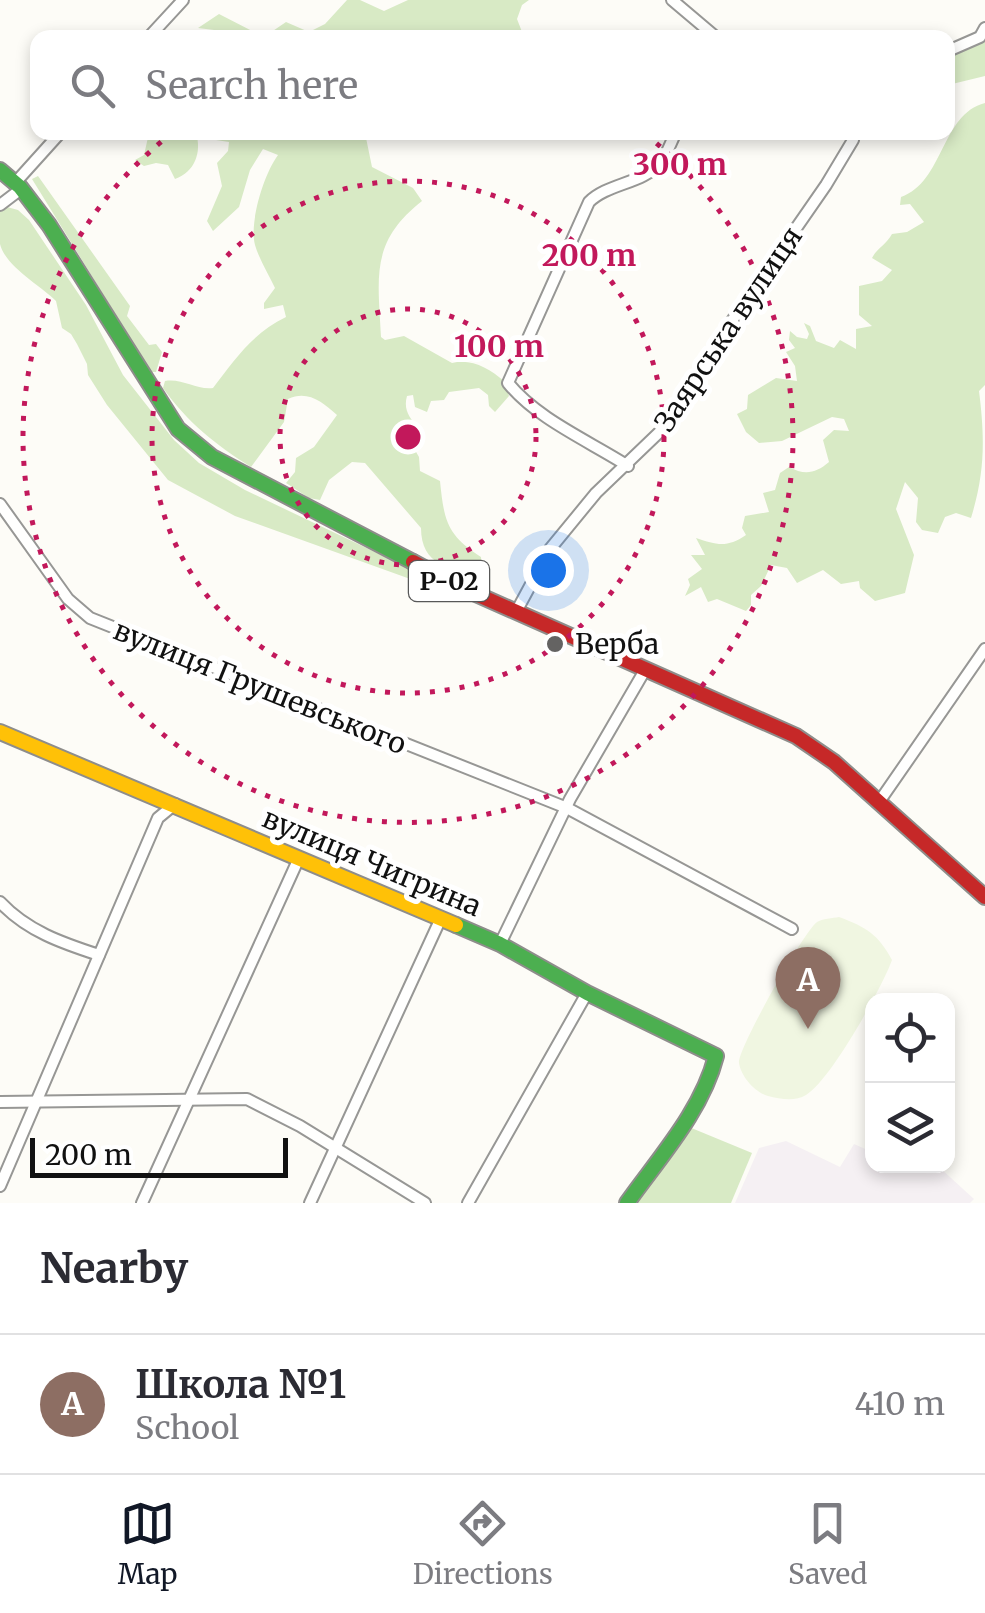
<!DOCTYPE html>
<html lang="en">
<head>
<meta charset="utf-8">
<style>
	body { margin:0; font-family:Merriweather,serif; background:#f7f7f7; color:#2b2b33 }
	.controls { position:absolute; right:30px; bottom:30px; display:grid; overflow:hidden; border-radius:20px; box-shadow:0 5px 15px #0003 }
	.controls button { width:90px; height:90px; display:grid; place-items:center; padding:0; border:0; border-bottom:2px solid #e1e1e2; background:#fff; color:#2b2b33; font:50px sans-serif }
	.scale { position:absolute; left:30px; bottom:25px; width:258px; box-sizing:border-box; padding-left:10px; border:5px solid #111; border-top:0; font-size:28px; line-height:35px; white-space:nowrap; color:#111; -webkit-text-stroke:8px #fff; paint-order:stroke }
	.you { position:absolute; left:548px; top:570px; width:35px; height:35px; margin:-25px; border:8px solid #fff; border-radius:50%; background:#1a73e8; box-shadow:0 0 0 15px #1a73e833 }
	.badge { display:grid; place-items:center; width:65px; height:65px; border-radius:50%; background:#111827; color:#fff; font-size:32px; font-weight:700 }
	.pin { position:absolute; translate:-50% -82px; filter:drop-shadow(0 2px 5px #0008) }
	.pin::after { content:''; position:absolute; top:52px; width:35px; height:30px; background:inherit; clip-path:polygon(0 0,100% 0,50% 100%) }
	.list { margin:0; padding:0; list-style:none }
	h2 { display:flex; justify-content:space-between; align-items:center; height:130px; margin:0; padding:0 40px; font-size:42px }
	h2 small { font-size:32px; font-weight:400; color:#7c7c81 }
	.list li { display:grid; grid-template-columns:65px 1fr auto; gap:30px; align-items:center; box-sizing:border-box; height:140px; padding:0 40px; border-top:2px solid #e1e1e2 }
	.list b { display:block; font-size:38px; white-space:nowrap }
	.list p { margin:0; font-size:32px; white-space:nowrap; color:#7c7c81 }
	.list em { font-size:32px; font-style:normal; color:#7c7c81 }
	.icon { flex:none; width:55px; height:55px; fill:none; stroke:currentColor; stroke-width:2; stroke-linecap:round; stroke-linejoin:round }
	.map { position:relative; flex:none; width:985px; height:1203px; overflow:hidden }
	.search { position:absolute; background:#fff; box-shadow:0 5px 15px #0003; left:30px; right:30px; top:30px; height:110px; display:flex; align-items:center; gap:25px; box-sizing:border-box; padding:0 35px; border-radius:20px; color:#7c7c81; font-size:38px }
	.sheet { height:270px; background:#fff }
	nav { display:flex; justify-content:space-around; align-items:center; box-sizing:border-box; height:140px; border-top:2px solid #e1e1e2; background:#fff; font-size:28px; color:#7c7c81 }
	nav a { display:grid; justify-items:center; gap:5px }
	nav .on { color:#111827 }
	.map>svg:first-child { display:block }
	.industrial { fill:#f5f0f3 }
	.forest { fill:#d8eac5 }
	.pitch { fill:#f0f6e1 }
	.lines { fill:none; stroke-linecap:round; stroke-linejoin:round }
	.street-casing { stroke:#979795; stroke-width:14 }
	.fast-casing { stroke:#8e8d8b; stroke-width:18 }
	.slow-casing { stroke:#8e8d8b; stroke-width:18 }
	.jam-casing { stroke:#8e8d8b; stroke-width:18 }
	.street { stroke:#fffffe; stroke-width:10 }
	.fast { stroke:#4caf50; stroke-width:14 }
	.slow { stroke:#ffc107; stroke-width:14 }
	.jam { stroke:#c62828; stroke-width:14 }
	.ring { fill:none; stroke:#c2185b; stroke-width:5; stroke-dasharray:5 10 }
	.poi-dot { fill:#646362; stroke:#fff; stroke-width:4 }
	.labels { text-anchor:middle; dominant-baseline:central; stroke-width:10; stroke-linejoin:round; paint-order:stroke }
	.shield { fill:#fff; stroke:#585858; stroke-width:2.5 }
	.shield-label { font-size:25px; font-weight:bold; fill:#111 }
	.street-label { font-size:28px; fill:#111; stroke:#fff }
	.poi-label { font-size:28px; fill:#111; stroke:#fff; text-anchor:start }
	.centre { fill:#c2185b; stroke:#fff; stroke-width:5 }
	.ring-label { font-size:30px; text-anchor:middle; font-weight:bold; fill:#c2185b; stroke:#fff; stroke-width:10; stroke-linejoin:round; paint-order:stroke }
</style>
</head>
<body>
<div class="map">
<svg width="985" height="1203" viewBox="0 0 985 1203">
	<rect width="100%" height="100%" fill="#fdfcf7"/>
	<polygon class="industrial" points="786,1141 840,1167 854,1144 872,1152 872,1166 939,1167 974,1199 970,1203 735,1203 759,1148"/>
	<g class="forest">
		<polygon points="347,0 360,0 384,11 408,0 529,0 522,5 517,19 524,37 221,38 214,30 198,28 219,14 264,37 286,22 309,32 325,24"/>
		<polygon points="985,34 985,76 948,85 948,55"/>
		<path d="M985,103V385L979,391C985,439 985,472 971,518L956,513L945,517L938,533L922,530L916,522L918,498L905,482L896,509L914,555L905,593L875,601L860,588L859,581L841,584L823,570L797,583L787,568L771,565L761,586L751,595V605L746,611L717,599L708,602L701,587L685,596L690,585L688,579L702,569L691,555H705L696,538C717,545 727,548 746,535L742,528L745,516L769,512L763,493L775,490L780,473L789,467C805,476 816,473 829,462L823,440L834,430L849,431L844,419L832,417L782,441L759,443L746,432L737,414L747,409L748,395L776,378L797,381L795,366L786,352L795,348L789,340L790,331L797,337L807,339L809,334L804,323L810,326L816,341L834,348L840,340L856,349V329L872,326L859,315V286L882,281L892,270L872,258C877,248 886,245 892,234L907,232L924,222L910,204L900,205L901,197C944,182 941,114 985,103Z"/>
		<path d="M149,133H196C202,152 195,172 175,179L168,165L156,163L144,166L135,160L144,155Z"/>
		<path d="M218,133H365L372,167L413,188L422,201C370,242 378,276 381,337L385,340L404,336L452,363C471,358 489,368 504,381L509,396L495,412L489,406L488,395L479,388L449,392L444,400L431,401L427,412L415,407L413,395L407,396C403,410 410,418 418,428L412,445L419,457L420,471L440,481C444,521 447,535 481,557L482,574C450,571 421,565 421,528L365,463L352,462L329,480L320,500L309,498L286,483L295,472L296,458L314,447L337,415C322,402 308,390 288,399L284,422L251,467C216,445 187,422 163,388L165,381C182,378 196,390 213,388C235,359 253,333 286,317L283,305L264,309V303L275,288C269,275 259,259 255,245C249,222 264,174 278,155L263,149L250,170L239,207L213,231L207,221L222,186L217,163L228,151L229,142L216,140Z"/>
		<polygon points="38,176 130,306 127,316 149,345 156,344 162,352 156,372 151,372 32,179"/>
		<path d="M7,207L18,210L29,220L86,305L123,375L174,440L199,463L245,490L442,584L438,589L235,516L168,480L107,405L88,375L87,364L77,344L71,334L62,328L56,301C41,286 5,266 0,244C0,235 0,222 0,212Z"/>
		<polygon points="689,1127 752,1153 731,1203 635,1203"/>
	</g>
	<path class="pitch" d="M839,917C866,927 878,934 892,960C882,988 830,1081 806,1095C795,1102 780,1099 768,1096C756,1093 741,1077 739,1063C737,1050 804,931 817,922C822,919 833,918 839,917Z"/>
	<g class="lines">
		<defs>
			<g id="street">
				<polyline points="672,0 717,38"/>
				<polyline points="148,38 183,0"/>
				<polyline points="948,51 980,37 985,28"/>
				<polyline points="15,183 61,132"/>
				<polyline points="0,205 21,189"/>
				<path d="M628,466C589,441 537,419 508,383L589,202C608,183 643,184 661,162C667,154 671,142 676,132"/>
				<polyline points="0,504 68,599 90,618 567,808 792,929"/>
				<polyline points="516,612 550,549 596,493 670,422 720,338 826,185 853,140 850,132"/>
				<polyline points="879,802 985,649"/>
				<path d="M0,902C27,931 62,943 99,955"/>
				<polyline points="500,944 570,799 645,670"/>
				<polyline points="0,1102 247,1099 300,1126 425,1203"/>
				<polyline points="0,1186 158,818 175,804"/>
				<polyline points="142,1203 299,858"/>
				<polyline points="310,1203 441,918"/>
				<polyline points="468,1203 587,993"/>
			</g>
			<g id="fast">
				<polyline points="0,170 20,187 49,225 178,429 212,457 413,562"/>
				<path d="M456,925L500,944L587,993L716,1056C702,1111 659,1158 627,1203"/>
			</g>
			<polyline id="slow" points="0,732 456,925"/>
			<polyline id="jam" points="413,562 458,586 796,736 834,762 985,897"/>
		</defs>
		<use href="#street" class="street-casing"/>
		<use href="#fast" class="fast-casing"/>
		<use href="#slow" class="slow-casing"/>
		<use href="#jam" class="jam-casing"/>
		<use href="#street" class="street"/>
		<use href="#fast" class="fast"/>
		<use href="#slow" class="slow"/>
		<use href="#jam" class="jam"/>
	</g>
	<g class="ring">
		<circle cx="408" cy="437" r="128"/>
		<circle cx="408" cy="437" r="256"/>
		<path d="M645 134A385 385 0 1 1 171 134"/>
	</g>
	<circle class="poi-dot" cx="555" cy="644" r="10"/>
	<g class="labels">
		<rect class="shield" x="409" y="561" width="80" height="40" rx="8"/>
		<g class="shield-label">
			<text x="449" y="581">Р-02</text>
		</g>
		<g class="street-label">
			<text transform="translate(728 329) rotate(-56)">Заярська вулиця</text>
			<text transform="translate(260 687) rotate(22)">вулиця Грушевського</text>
			<text transform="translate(372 862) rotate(23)">вулиця Чигрина</text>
		</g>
		<g class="poi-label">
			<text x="575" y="644">Верба</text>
		</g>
	</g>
	<circle cx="408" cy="437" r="15" class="centre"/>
	<g class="ring-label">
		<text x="680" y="175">300 m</text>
		<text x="589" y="266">200 m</text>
		<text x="499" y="357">100 m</text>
	</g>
</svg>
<div class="controls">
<button><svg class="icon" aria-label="locate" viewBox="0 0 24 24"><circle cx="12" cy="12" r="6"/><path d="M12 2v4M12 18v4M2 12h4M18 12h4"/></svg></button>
<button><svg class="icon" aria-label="layers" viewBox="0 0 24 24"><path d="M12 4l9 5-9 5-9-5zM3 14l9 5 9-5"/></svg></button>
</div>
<div class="scale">200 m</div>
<div class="you"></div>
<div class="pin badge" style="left:808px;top:1029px;background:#8d6e63">A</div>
<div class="search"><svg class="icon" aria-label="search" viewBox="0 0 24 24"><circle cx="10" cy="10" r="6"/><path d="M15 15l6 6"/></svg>Search here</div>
</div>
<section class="sheet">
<h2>Nearby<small></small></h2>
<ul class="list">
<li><span class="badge" style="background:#8d6e63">A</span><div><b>Школа №1</b><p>School</p></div><em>410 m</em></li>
</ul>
</section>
<nav>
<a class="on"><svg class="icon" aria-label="map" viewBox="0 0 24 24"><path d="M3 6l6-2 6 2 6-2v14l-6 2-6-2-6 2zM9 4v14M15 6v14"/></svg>Map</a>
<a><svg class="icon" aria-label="directions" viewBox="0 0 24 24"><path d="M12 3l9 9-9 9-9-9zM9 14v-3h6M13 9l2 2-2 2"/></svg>Directions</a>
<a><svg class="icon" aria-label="saved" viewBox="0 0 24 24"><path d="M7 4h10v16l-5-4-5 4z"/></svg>Saved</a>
</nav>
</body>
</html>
